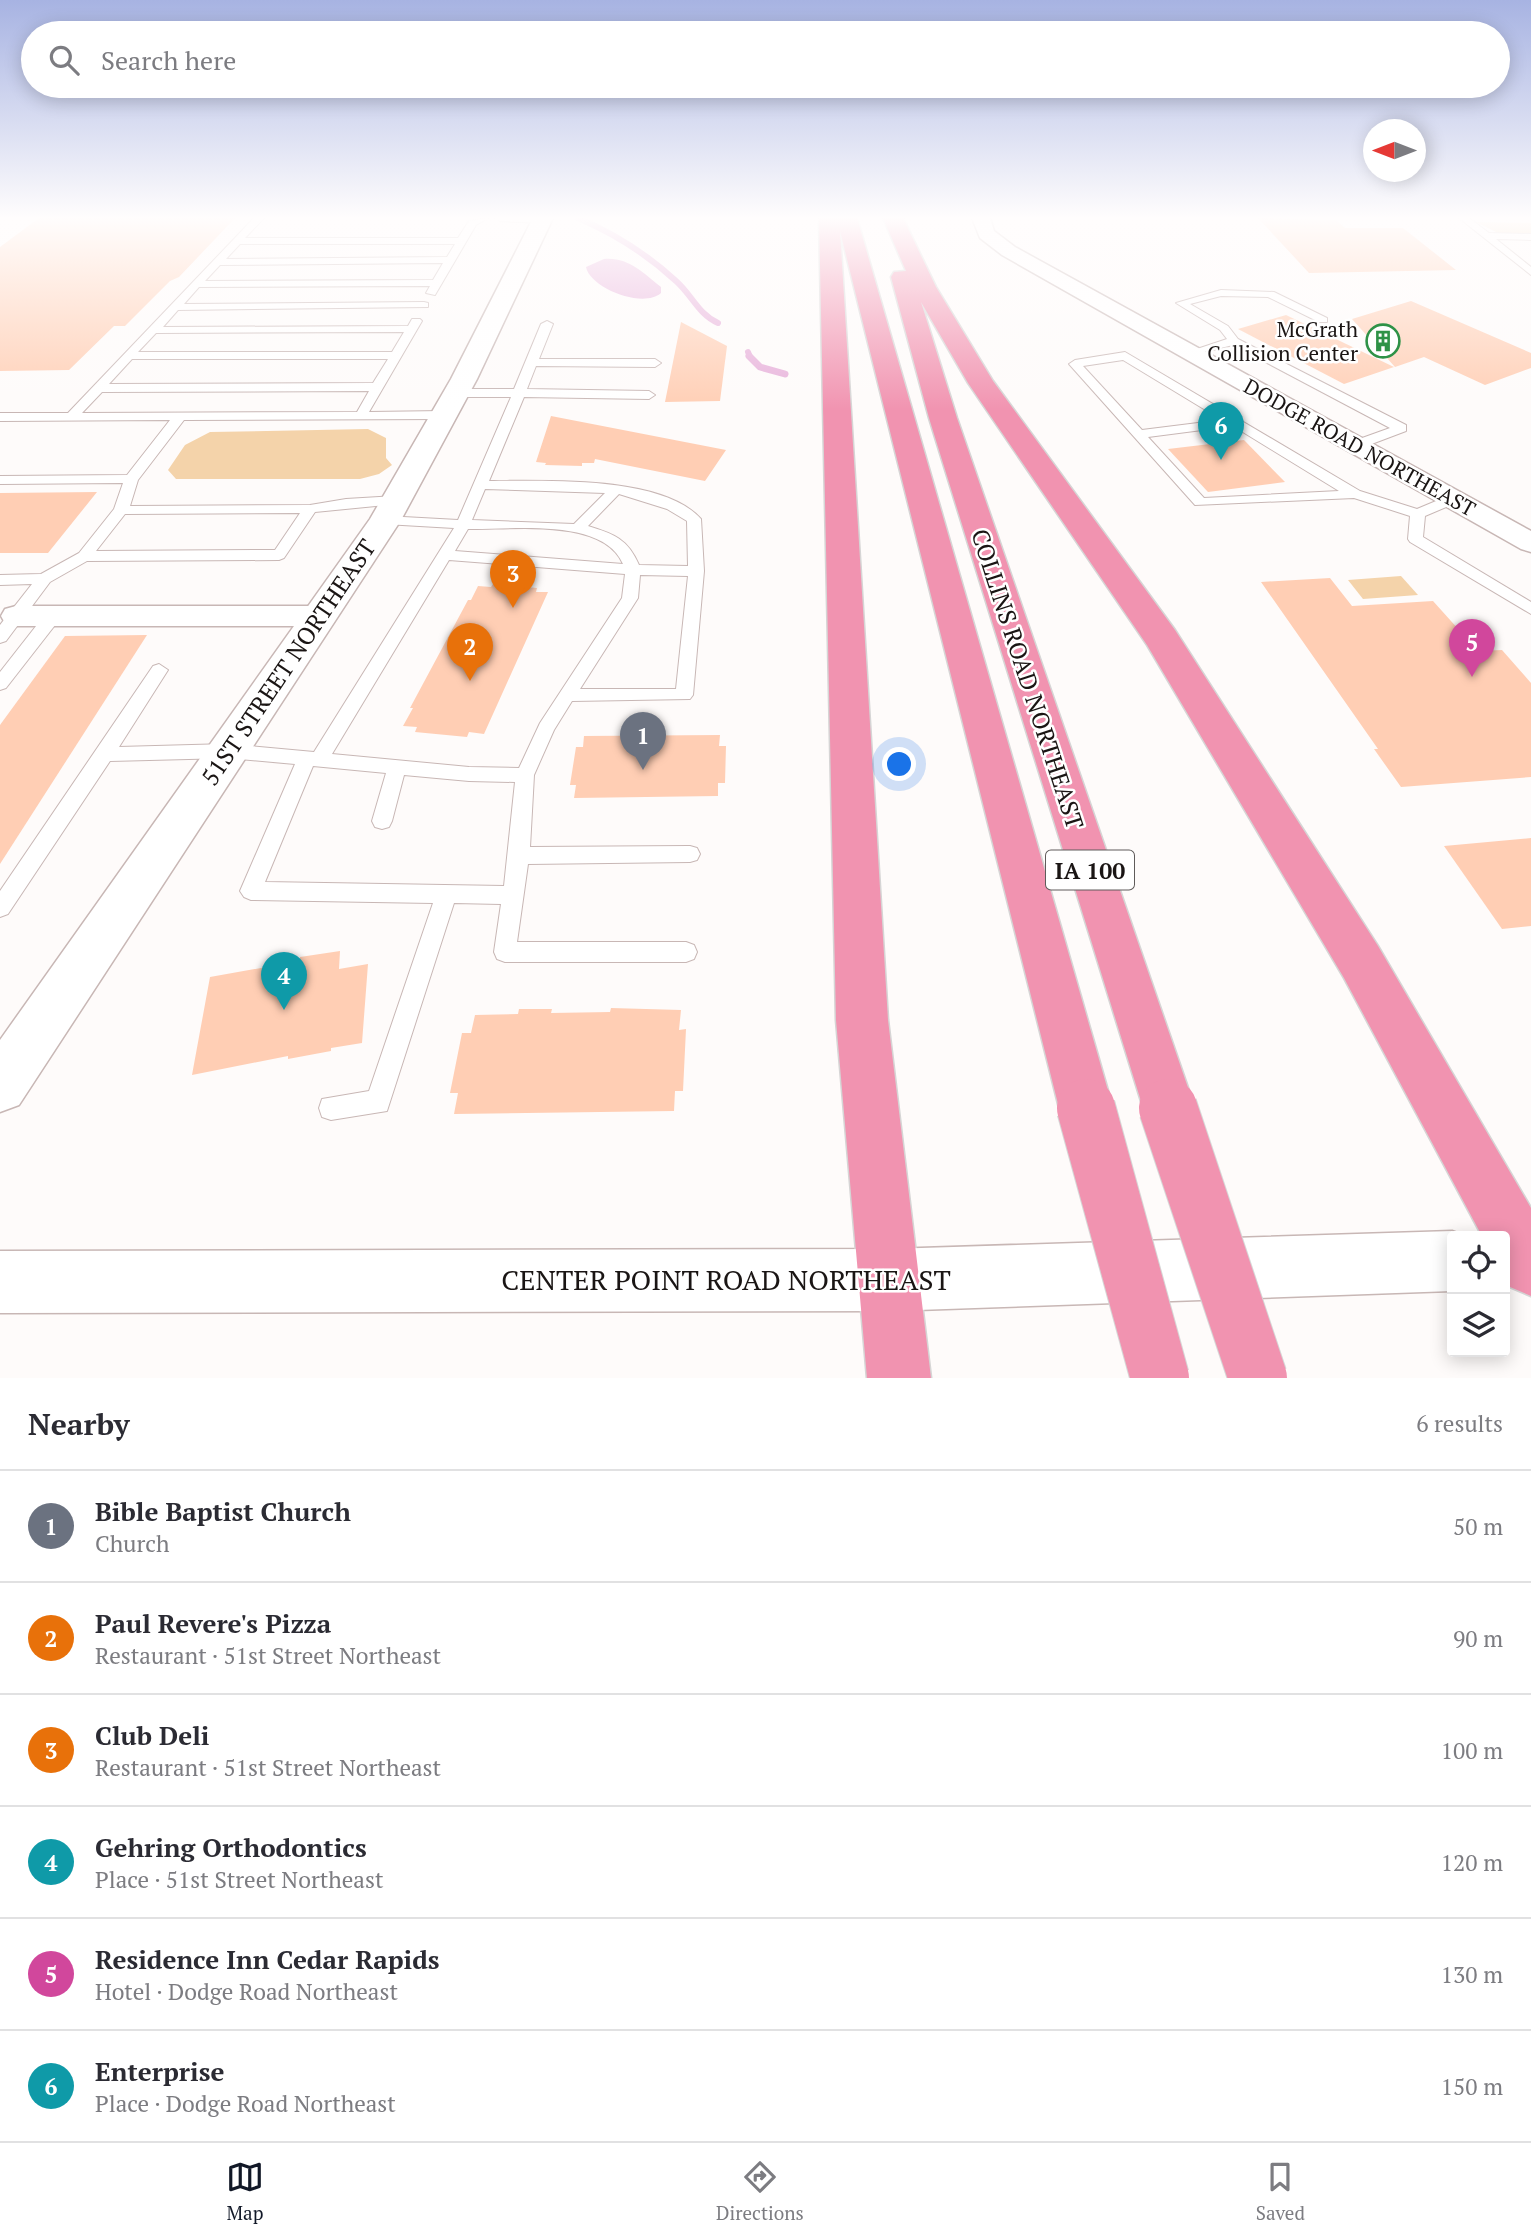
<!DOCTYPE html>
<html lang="en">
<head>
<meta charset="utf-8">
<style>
	body { margin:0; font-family:"PT Serif",serif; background:#f2f2f3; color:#2b2b33 }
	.controls { position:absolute; right:21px; bottom:21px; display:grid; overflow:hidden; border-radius:7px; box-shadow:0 4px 18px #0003 }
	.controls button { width:63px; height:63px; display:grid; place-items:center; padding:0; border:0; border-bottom:2px solid #e1e1e2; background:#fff; color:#2b2b33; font:35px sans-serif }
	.compass { position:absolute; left:1363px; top:119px; width:63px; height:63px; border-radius:50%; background:#fff; box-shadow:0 4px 18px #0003; rotate:270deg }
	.you { position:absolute; left:900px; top:765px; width:24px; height:24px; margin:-18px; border:5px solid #fff; border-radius:50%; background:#1a73e8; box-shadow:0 0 0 10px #1a73e833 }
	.badge { display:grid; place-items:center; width:46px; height:46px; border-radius:50%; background:#111827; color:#fff; font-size:23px; font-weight:700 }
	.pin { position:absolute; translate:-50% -58px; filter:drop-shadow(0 2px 4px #0008) }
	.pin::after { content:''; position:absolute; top:37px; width:24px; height:21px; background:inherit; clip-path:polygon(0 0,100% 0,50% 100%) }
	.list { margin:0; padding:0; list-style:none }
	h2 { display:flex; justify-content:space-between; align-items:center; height:91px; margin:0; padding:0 28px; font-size:30px }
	h2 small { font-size:23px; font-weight:400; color:#7c7c81 }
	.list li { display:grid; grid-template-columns:46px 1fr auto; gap:21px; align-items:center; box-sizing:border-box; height:112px; padding:0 28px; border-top:2px solid #e1e1e2 }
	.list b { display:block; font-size:26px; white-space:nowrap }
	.list p { margin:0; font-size:23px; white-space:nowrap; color:#7c7c81 }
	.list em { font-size:23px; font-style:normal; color:#7c7c81 }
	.icon { flex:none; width:38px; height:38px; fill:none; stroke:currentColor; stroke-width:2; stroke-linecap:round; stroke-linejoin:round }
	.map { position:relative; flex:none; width:1531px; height:1378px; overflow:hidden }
	.search { position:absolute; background:#fff; box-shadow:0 4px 18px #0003; left:21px; right:21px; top:21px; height:77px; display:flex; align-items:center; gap:18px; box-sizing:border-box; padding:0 24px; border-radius:38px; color:#7c7c81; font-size:26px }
	.sheet { height:763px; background:#fff }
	nav { display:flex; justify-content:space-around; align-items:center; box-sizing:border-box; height:98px; border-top:2px solid #e1e1e2; background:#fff; font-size:19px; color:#7c7c81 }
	nav a { display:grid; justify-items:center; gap:4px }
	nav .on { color:#111827 }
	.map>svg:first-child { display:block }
	.green { fill:#f4d3aa }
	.water { fill:#e7b1da }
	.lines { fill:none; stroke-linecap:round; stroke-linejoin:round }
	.stream-far1 { stroke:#e7b1da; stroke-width:6 }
	.stream { stroke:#e7b1da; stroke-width:7 }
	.building { fill:#ffceb4 }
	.lane-casing { stroke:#c8b7b5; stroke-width:2 }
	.street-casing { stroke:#c8b7b5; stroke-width:3 }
	.secondary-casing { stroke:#c8b7b5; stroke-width:3 }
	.highway-casing { stroke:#d6d5d5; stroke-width:3 }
	.lane { fill:#fff; fill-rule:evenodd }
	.street { fill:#fff; fill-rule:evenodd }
	.secondary { fill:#fff; fill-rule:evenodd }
	.highway { fill:#f193b0; fill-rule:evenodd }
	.highway-bridge-casing { stroke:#d6d5d5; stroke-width:60; stroke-linecap:butt }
	.highway-bridge { stroke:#f193b0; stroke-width:58 }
	.labels { text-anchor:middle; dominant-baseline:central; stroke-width:5; stroke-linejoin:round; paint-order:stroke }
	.far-poi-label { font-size:21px; fill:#1a1514; stroke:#fff; text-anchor:end }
	.far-street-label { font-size:21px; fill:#1a1514; stroke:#fff }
	.shield { fill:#fff; stroke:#5f5b5a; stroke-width:2 }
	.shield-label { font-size:23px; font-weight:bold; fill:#1a1514 }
	.street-label { font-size:24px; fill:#1a1514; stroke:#fff }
	.near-street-label { font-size:28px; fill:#1a1514; stroke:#fff }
</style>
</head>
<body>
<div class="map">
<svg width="1531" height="1378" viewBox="0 0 1531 1378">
	<rect width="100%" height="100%" fill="#fefbfa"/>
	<g class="green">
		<polygon points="1476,222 1531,223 1531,234 1498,233"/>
		<polygon points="368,429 386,438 386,458 392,465 379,474 360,479 176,479 168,470 185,445 210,432"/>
		<polygon points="1401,576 1418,595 1363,599 1348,580"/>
	</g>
	<path class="water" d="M604,259C629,257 643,273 661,287V293C643,309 590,288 586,267Z"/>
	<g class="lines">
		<g class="stream-far1">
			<path d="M578,218C613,233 648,255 676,281C692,295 698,314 718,323"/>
			<polyline points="748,352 750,357"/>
		</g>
		<polyline class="stream" points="749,356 760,367 785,374"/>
	</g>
	<g class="building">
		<polygon points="39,218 235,218 179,277 170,281 125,326 114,326 69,370 0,371 0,247"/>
		<polygon points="1258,218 1336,220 1345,228 1403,228 1456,270 1309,273"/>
		<polygon points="1411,301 1531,353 1531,368 1485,385 1424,357 1395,367 1352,319"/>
		<polygon points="1286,315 1394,367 1344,384 1238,329"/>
		<polygon points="681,322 727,346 720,401 665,402"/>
		<polygon points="551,416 726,450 705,481 595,459 594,463 582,463 582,466 545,465 546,463 536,462"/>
		<polygon points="1244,440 1285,482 1208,492 1168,449"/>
		<polygon points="97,492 48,553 0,553 0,493"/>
		<polygon points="1330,578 1352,606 1433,601 1478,651 1502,650 1531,683 1531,777 1401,787 1374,749 1378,749 1261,582"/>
		<polygon points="493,584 537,588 536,592 548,592 484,734 469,732 467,737 415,732 417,727 403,726 413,708 410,708 468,600 471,600 478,586 491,587"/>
		<polygon points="147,635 0,864 0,725 65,636"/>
		<polygon points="720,735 719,746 726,746 725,783 718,783 718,796 574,798 576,785 570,785 576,747 583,747 584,736"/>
		<polygon points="1531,838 1531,926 1502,929 1444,846"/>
		<polygon points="340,951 339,969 368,964 362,1043 331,1048 331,1051 288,1059 288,1056 192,1075 210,977 300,961 300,957"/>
		<polygon points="611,1008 681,1010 679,1030 686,1029 683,1091 675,1091 674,1111 454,1114 458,1093 450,1093 462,1033 471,1033 475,1015 518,1014 519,1009 552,1009 551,1013 610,1012"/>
	</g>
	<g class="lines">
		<defs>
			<g id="lane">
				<path d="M254,218H264L245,238H458L469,221L488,218L476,225L435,295L426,293L430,286L199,287L184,304L424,302L428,303V307L178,310L163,327L408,326L412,319H420L422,321L369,412L444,411L450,415L444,419L184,420L138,480L130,506L310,505L346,499L396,496L403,500L396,504L315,512L284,558L279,560L87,561L50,582L6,641L0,643V625L32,584L0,585V575L41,574L79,553L114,509L123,483L0,484V476L127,475L170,420L0,421V413H68ZM240,244H455L447,257L226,259ZM443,263L433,280L205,281L220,265ZM404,332L392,352H138L156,333ZM132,359H388L373,383L109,384ZM369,391L357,412L82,413L102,392ZM300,513L275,550L96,551L125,514Z"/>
				<polygon points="495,218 544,218 547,220 542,223 500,221"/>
				<polygon points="1459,218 1469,218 1489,233 1531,234 1531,240 1496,239 1531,267 1531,275"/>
				<polygon points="1221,290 1274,292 1327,318 1327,322 1319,322 1268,297 1221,296 1190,304 1228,326 1238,339 1406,425 1406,431 1361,448 1351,448 1351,442 1390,428 1233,345 1188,356 1188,352 1227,339 1220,330 1176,303"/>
				<path d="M547,321L553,324L539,359H655L661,363L655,367L536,366L527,389L649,391L655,395L649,399L524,397L489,481C544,481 662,475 701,519L704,571L693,695L690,699L572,701L554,730L534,775L530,847L690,846L697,848L700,854L697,860L690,862L528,864L517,942H686L694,945L697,952L694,959L686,962H505L497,959L494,952L501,904L454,903L387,1111L331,1120L322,1117L319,1108L322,1099L369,1091L433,903L251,900L244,897L240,891L295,764L228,758L110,761L8,914L0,917V891L153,666L159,664L168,670L119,747L228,744L314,752L454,528L385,524L378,520L385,516L458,520L511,397H456L450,393L456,389H514L541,324ZM485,489L605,493L574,524L472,520ZM619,494L667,509L687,521L688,566L639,565C628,539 614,534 588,526ZM468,529C511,530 603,517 623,564L455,551ZM449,560L625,574L622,598L540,723L519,768L469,767L332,754ZM640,575L688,576L676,689H580L638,598ZM313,766L386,773L372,821L375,827L382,829L389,827L392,821L404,775L469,781L515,782L504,886L265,882Z"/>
				<path d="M1125,352L1360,491L1417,509L1448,496H1458V502L1425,516L1423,537L1531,602V614L1410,542L1408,539L1410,516L1354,498L1195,505L1069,364L1075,360ZM1123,360L1222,420L1142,430L1083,366ZM1233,426L1339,491L1204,498L1148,437Z"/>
				<polygon points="53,611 59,612 61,616 59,620 6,688 0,690 0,672 47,612"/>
			</g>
			<g id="street">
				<polygon points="972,218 990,218 994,231 1015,247 1531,531 1531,552 1521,549 1002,255 980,238"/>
				<polygon points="16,606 322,606 333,609 337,616 333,623 322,626 16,626 5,623 1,616 5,609"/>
			</g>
			<g id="secondary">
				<polygon points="533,218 553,218 477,379 401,520 19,1105 0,1112 0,1040 370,519 451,379"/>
				<polygon points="1452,1231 1465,1236 1452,1236 1452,1291 889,1311 0,1313 0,1251 889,1249"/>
			</g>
			<g id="highway">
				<polygon points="819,218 857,218 1113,1108 1105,1127 1086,1135 1067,1127 1059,1108 840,231 888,1020 931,1378 867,1378 836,1020"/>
				<polygon points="883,218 903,218 936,287 993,381 1175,630 1378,946 1531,1208 1531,1296 1510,1287 1505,1278 1505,1236 1482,1236 1344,978 1147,645 968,383 921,302 957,418 1195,1108 1187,1127 1168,1135 1149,1127 929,418 891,277 894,272 906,271"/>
			</g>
		</defs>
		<use href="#lane" class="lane-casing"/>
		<use href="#street" class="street-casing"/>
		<use href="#secondary" class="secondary-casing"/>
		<use href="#highway" class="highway-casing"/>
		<use href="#lane" class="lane"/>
		<use href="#street" class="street"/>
		<use href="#secondary" class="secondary"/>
		<use href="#highway" class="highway"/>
		<defs>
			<g id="highway-bridge">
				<polyline points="1086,1108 1160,1378"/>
				<polyline points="1168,1108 1258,1378"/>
			</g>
		</defs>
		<use href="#highway-bridge" class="highway-bridge-casing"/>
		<use href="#highway-bridge" class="highway-bridge"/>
	</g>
	<linearGradient id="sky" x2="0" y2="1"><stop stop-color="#a7b3e2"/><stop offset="0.53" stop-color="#fffdfd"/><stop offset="1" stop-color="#fffdfd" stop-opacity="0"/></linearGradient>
	<rect width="1531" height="411" fill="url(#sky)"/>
	<defs>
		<symbol id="building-ring" viewBox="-11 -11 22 22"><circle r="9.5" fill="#fff" stroke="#2e9247" stroke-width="1.5"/><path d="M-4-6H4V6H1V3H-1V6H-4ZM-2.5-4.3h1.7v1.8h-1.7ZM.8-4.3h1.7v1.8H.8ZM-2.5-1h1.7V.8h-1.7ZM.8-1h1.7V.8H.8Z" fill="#2e9247"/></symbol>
	</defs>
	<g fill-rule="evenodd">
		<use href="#building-ring" x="1364" y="322" width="38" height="38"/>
	</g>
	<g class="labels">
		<g class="far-poi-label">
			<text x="1358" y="329">McGrath<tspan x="1358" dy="24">Collision Center</tspan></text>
		</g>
		<g class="far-street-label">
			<text transform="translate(1360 447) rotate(29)">DODGE ROAD NORTHEAST</text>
		</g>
		<rect class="shield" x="1046" y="850.5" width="88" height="39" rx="5"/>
		<g class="shield-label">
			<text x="1090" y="870">IA 100</text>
		</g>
		<g class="street-label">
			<text transform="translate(288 662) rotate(-56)">51ST STREET NORTHEAST</text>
			<text transform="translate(1028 679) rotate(72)">COLLINS ROAD NORTHEAST</text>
		</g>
		<g class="near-street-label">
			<text x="726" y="1279">CENTER POINT ROAD NORTHEAST</text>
		</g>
	</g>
</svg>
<div class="controls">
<button><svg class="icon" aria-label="locate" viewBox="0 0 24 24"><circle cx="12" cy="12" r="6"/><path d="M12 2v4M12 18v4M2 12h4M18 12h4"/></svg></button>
<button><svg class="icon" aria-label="layers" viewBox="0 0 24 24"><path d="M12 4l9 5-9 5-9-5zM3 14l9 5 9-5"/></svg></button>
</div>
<svg class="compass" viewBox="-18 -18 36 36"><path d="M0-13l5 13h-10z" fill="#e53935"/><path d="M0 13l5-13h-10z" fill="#7c7c81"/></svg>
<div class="you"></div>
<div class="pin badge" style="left:643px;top:770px;background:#6b7280">1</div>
<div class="pin badge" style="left:470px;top:681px;background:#e8710a">2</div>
<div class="pin badge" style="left:513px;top:608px;background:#e8710a">3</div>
<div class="pin badge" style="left:284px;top:1010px;background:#0f9aa8">4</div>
<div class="pin badge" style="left:1472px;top:677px;background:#d1479c">5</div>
<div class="pin badge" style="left:1221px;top:460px;background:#0f9aa8">6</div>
<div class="search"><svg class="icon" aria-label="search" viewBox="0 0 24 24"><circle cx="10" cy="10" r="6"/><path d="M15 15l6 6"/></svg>Search here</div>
</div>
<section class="sheet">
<h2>Nearby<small>6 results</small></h2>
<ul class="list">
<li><span class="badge" style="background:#6b7280">1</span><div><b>Bible Baptist Church</b><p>Church</p></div><em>50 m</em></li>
<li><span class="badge" style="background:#e8710a">2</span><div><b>Paul Revere's Pizza</b><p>Restaurant · 51st Street Northeast</p></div><em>90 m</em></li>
<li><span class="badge" style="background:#e8710a">3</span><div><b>Club Deli</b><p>Restaurant · 51st Street Northeast</p></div><em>100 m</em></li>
<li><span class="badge" style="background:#0f9aa8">4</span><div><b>Gehring Orthodontics</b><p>Place · 51st Street Northeast</p></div><em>120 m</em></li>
<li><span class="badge" style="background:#d1479c">5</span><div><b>Residence Inn Cedar Rapids</b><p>Hotel · Dodge Road Northeast</p></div><em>130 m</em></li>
<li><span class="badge" style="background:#0f9aa8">6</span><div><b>Enterprise</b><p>Place · Dodge Road Northeast</p></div><em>150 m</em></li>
</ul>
</section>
<nav>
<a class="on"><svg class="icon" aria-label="map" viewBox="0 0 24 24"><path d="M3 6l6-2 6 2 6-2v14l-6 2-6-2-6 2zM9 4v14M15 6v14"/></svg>Map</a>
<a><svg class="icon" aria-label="directions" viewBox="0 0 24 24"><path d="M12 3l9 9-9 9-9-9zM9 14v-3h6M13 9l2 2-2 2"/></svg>Directions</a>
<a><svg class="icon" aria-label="saved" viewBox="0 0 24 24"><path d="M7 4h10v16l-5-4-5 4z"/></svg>Saved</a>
</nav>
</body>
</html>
